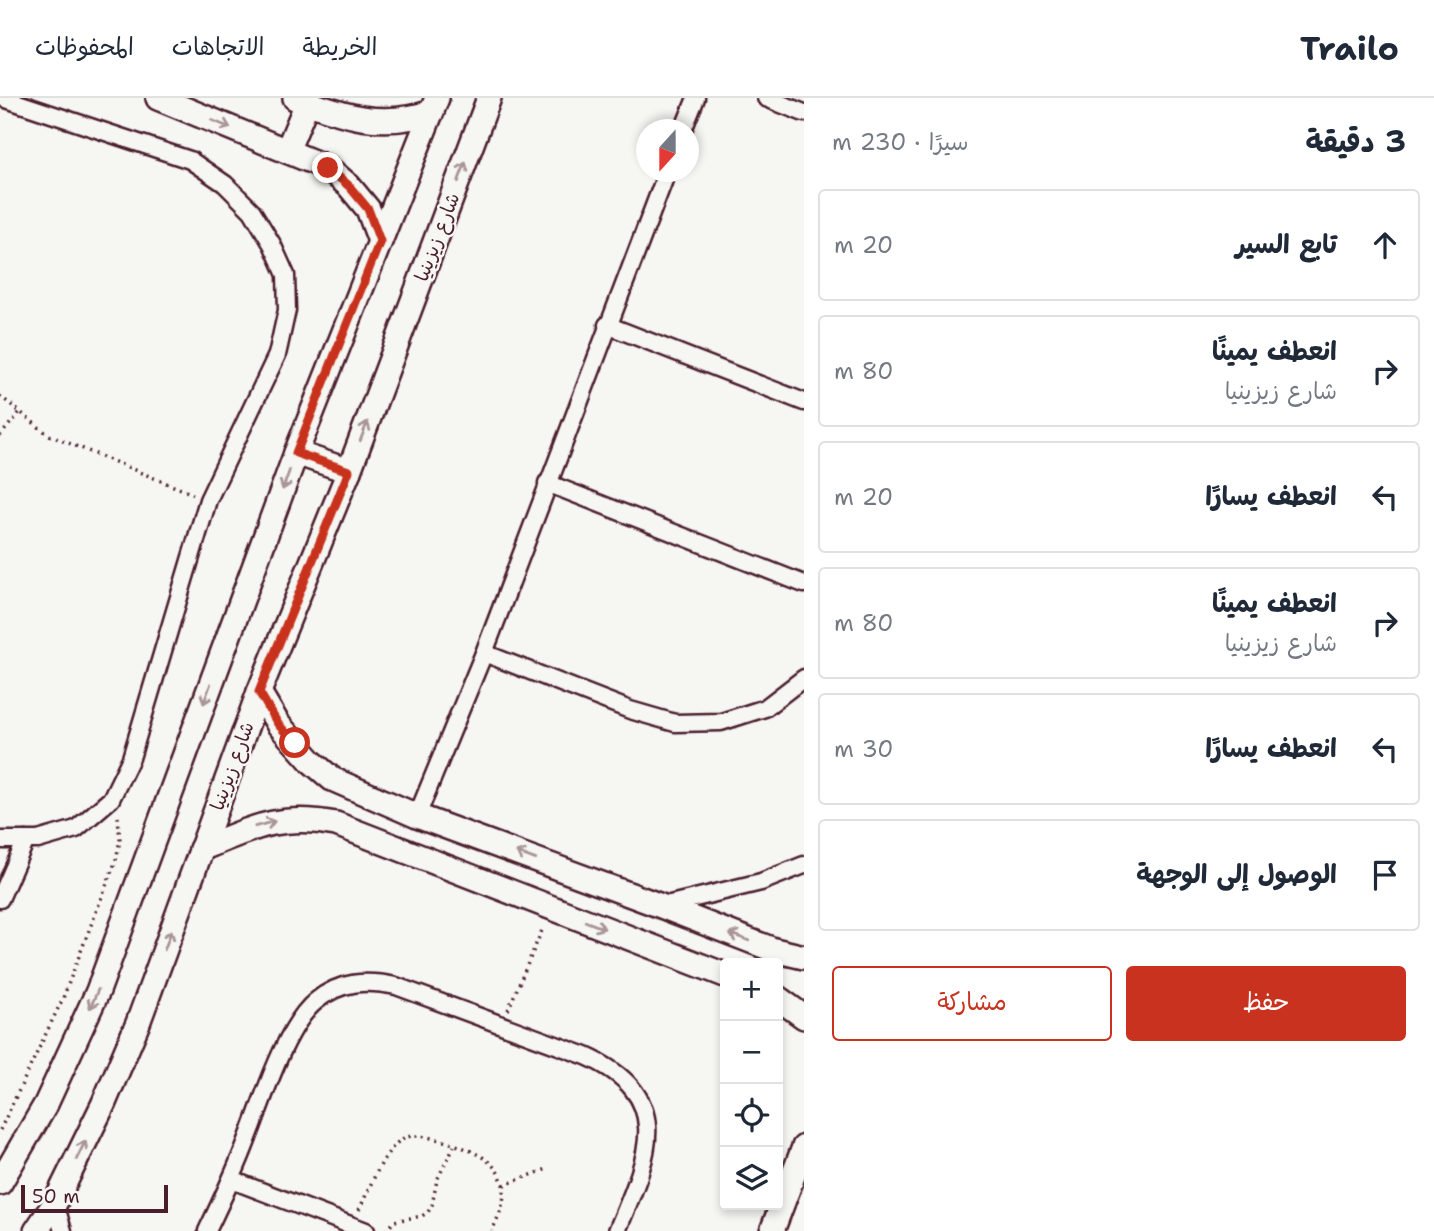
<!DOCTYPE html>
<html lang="ar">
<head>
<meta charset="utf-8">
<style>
	body { margin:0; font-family:"Shantell Sans","Playpen Sans Arabic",sans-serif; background:#f2f2f3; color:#1f2937; direction:rtl }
	.controls { position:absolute; right:21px; bottom:21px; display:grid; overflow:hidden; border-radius:7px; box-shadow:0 4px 10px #0003 }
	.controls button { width:63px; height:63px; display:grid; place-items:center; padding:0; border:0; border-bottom:2px solid #e0e1e3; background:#fff; color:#1f2937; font:35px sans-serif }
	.compass { position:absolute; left:636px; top:21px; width:63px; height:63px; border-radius:50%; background:#fff; box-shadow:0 4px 10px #0003; rotate:201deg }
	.scale { position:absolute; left:21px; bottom:18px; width:147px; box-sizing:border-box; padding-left:7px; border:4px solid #4a1f2b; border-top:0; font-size:19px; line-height:24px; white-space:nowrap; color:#4a1f2b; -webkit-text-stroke:5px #f6f6f2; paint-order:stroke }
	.stop { position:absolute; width:21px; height:21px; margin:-16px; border:5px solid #c8321e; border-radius:50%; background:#fff }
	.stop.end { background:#c8321e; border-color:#fff; box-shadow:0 2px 7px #0008 }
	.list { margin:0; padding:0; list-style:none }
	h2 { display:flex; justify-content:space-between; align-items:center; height:91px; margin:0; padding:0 28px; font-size:30px }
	h2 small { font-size:23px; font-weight:400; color:#747a83 }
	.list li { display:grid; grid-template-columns:46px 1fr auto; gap:21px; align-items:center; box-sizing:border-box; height:112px; margin:0 14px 14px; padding:0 14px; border:2px solid #e0e1e3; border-radius:7px }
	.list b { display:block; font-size:26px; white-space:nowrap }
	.list p { margin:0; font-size:23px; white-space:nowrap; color:#747a83 }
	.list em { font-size:23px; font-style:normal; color:#747a83 }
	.actions { display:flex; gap:14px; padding:21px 28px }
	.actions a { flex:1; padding:16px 0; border:2px solid #c8321e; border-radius:7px; text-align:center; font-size:24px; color:#c8321e }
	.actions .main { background:#c8321e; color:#fff }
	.icon { flex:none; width:38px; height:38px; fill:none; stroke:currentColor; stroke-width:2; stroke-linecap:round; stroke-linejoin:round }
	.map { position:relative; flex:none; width:804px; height:1133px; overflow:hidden; direction:ltr }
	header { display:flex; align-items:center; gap:42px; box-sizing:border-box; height:98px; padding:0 35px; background:#fff; border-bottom:2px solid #e0e1e3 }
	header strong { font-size:33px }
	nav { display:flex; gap:38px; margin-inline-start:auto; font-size:24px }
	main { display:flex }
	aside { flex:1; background:#fff }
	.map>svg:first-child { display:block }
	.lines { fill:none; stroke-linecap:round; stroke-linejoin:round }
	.street-casing { stroke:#4a1f2b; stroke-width:21 }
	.secondary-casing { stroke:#4a1f2b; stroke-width:28 }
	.path { stroke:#4a1f2b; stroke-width:3.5; stroke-dasharray:2 5; stroke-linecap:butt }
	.street { stroke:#f6f6f2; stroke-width:16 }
	.secondary { stroke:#f6f6f2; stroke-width:23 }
	.oneway { stroke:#a99598 }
	.route { stroke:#c8321e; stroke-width:9 }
	.labels { text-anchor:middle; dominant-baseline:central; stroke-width:5; stroke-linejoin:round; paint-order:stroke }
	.street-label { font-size:19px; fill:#4a1f2b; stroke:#f6f6f2 }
</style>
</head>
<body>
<header>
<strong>Trailo</strong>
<nav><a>الخريطة</a><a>الاتجاهات</a><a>المحفوظات</a></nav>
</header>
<main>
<aside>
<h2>3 دقيقة<small>سيرًا · 230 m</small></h2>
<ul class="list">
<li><svg class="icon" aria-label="ahead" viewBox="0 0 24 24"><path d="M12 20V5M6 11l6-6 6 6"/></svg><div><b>تابع السير</b></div><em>20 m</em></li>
<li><svg class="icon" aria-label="right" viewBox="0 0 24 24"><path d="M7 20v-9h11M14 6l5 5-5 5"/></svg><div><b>انعطف يمينًا</b><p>شارع زيزينيا</p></div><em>80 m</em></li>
<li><svg class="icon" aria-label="left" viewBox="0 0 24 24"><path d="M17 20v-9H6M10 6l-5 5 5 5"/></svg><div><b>انعطف يسارًا</b></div><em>20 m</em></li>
<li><svg class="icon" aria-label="right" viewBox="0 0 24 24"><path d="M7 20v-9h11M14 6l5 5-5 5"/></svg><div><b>انعطف يمينًا</b><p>شارع زيزينيا</p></div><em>80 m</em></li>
<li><svg class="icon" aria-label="left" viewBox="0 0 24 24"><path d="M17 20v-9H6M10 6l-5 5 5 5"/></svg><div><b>انعطف يسارًا</b></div><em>30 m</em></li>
<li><svg class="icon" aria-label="arrive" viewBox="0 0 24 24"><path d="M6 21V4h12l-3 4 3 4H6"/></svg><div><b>الوصول إلى الوجهة</b></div></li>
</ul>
<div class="actions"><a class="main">حفظ</a><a>مشاركة</a></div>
</aside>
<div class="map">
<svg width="804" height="1133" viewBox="0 0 804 1133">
	<rect width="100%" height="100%" fill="#f6f6f2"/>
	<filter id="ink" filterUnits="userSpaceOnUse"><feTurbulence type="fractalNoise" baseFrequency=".0143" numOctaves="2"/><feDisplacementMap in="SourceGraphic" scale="14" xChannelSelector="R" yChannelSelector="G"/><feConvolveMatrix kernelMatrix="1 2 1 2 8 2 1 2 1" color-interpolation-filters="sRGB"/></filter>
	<g filter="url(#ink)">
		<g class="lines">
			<defs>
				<g id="street">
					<polyline points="766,0 804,15"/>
					<polyline points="683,32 696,0"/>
					<polyline points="607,227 804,304"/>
					<polyline points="547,385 804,486"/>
					<polyline points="484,555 630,612 675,625 721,624 765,610 804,580"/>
					<polyline points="417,718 484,555 667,74"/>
					<polyline points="0,742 38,742 76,731 111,701 131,660 208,402 277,257 287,212 286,177 272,146 252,113 225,86 190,62 3,0"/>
					<polyline points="0,801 26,742"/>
					<polyline points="662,808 761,784 804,767"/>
					<polyline points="232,1082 366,1133"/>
					<polyline points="55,1105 63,1133"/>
					<path d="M207,1133C222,1102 236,1072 248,1040C263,1002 285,928 316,903C340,883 366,882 396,888L586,958C678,999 647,1061 617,1133"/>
				</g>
				<g id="secondary">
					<polyline points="158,0 328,70 349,88 368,111 380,143"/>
					<path d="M295,0C343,18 381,31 432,14"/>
					<polyline points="287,53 307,5"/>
					<polyline points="296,355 349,373"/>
					<polyline points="259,594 278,626 312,664 332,681 417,718 661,808 774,852 804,859"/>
					<path d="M201,751C252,730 280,715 336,726L725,877"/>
					<polyline points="778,900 804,919"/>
					<polyline points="0,1085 46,1006 98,893 296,355 437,0"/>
					<polyline points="36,1133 55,1105 103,1007 138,925 259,594 349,373 489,0"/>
					<polyline points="772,1133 804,1049"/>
				</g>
			</defs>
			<use href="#street" class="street-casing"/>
			<use href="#secondary" class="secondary-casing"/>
			<g class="path">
				<polyline points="0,298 49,337 193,396"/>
				<polyline points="0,338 20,314"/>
				<polyline points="508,912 543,830"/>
				<polyline points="0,1032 63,900 116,762 120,742 118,719"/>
				<polyline points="504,1087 550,1070"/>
				<path d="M359,1112C369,1092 384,1050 404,1040C420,1032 471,1050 485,1061C494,1067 500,1076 503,1086C507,1102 498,1119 492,1133"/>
				<polyline points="386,1133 394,1123 422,1118 428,1114 432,1107 437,1082 454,1048"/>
			</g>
			<use href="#street" class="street"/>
			<use href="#secondary" class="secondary"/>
		</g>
		<defs><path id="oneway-shaft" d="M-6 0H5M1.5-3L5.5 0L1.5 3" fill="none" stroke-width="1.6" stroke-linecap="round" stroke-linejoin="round" transform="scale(1.75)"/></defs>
		<g class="oneway">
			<use href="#oneway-shaft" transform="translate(221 26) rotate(22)"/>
			<use href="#oneway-shaft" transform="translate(462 74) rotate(-69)"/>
			<use href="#oneway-shaft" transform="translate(364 333) rotate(-69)"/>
			<use href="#oneway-shaft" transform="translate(286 382) rotate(110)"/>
			<use href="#oneway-shaft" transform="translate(207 596) rotate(110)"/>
			<use href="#oneway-shaft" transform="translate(265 726) rotate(-15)"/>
			<use href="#oneway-shaft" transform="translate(526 758) rotate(-160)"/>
			<use href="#oneway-shaft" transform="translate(595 827) rotate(21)"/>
			<use href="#oneway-shaft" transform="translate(739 839) rotate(-159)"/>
			<use href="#oneway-shaft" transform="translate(168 842) rotate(-70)"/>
			<use href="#oneway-shaft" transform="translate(94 901) rotate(113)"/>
			<use href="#oneway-shaft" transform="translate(81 1052) rotate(-64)"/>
		</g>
	</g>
	<g class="lines" filter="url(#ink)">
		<polyline class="route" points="295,645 278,626 259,594 349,373 296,355 380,143 368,111 349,88 328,70"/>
	</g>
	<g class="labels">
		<g class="street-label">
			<text transform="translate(437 139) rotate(-69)">شارع زيزينيا</text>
			<text transform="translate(232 668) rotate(-70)">شارع زيزينيا</text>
		</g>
	</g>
</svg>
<div class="controls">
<button>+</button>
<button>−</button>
<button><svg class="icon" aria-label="locate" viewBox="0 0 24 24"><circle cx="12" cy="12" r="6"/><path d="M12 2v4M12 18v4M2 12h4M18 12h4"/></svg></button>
<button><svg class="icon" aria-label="layers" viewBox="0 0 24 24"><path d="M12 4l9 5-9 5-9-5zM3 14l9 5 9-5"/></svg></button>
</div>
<svg class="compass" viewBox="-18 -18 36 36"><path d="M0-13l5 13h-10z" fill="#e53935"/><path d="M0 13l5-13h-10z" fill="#747a83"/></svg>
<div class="scale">50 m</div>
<div class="stop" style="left:295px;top:645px"></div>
<div class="stop end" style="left:328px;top:70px"></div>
</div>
</main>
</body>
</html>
